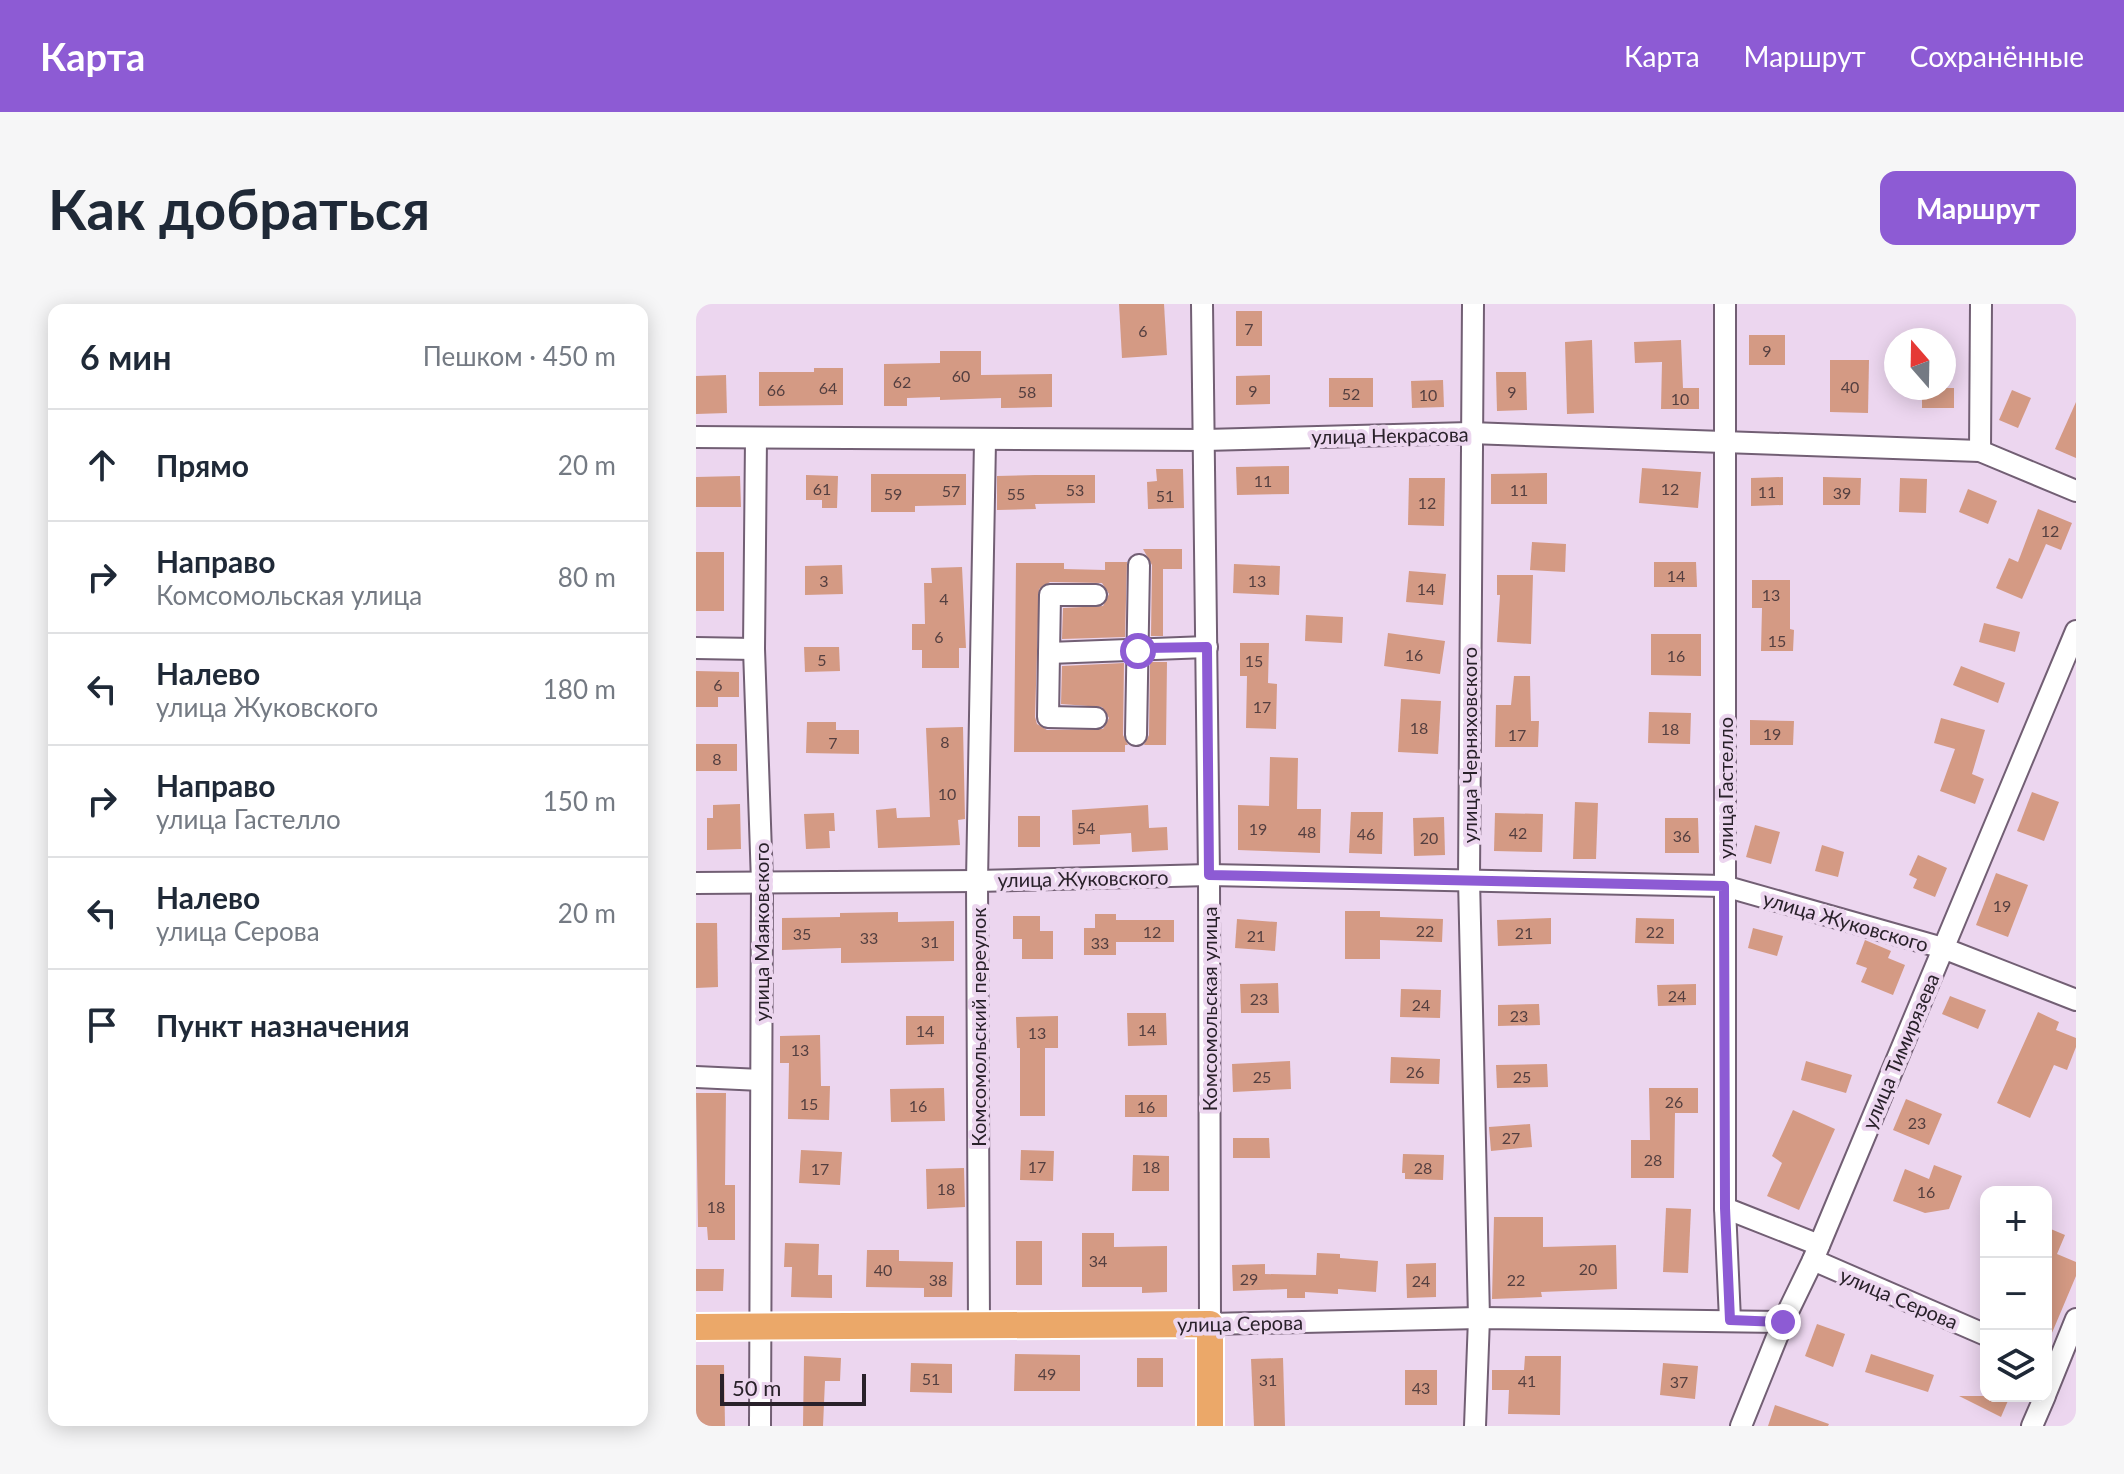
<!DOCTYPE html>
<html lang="ru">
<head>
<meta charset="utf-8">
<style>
	body { margin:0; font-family:Lato,sans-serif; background:#f6f6f7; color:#1f2937 }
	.controls { position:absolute; right:24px; bottom:24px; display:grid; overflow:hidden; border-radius:16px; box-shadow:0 4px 20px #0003 }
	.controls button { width:72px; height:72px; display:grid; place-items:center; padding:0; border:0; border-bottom:2px solid #e0e1e3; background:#fff; color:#1f2937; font:40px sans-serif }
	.compass { position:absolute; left:1188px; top:24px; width:72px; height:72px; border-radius:50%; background:#fff; box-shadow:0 4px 20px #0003; rotate:340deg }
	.scale { position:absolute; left:24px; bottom:20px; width:146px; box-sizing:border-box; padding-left:8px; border:4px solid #29212a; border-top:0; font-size:22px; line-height:28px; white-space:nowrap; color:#29212a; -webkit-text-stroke:6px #ecd6ef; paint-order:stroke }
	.stop { position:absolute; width:24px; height:24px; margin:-18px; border:6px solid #8d5bd4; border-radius:50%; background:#fff }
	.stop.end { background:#8d5bd4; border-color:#fff; box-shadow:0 2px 8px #0008 }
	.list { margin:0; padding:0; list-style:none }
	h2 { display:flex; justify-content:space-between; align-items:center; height:104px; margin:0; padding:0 32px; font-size:34px }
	h2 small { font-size:26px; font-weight:400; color:#747a83 }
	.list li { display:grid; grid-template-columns:52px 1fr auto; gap:24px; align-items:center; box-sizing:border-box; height:112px; padding:0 32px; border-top:2px solid #e0e1e3 }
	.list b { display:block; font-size:30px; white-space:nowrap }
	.list p { margin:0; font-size:26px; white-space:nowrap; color:#747a83 }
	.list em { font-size:26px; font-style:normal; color:#747a83 }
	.icon { flex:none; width:44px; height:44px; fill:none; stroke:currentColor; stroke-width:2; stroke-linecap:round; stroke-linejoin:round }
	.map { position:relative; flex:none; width:1380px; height:1122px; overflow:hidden; border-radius:16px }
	header { display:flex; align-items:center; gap:48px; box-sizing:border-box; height:112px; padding:0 40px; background:#8d5bd4; color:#fff }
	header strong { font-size:38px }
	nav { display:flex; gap:44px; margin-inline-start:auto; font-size:28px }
	.intro { display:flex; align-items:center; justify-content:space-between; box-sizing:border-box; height:192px; padding:0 48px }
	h1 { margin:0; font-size:56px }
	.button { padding:20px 36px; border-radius:16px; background:#8d5bd4; color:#fff; font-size:28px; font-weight:700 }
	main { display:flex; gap:48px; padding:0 48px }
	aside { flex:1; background:#fff; border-radius:16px; box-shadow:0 4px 20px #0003 }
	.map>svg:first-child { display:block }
	.building { fill:#d49a84 }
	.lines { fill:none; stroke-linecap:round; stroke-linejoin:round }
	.minor-casing { stroke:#725f74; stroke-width:24 }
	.major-casing { stroke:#fff; stroke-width:30 }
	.minor { stroke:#fff; stroke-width:20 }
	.major { stroke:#eba869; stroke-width:26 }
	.route { stroke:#8d5bd4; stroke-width:10 }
	.labels { text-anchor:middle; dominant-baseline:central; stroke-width:8; stroke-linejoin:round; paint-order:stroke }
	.number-label { font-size:16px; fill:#543f40 }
	.street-label { font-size:20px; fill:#29212a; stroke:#ecd6ef }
</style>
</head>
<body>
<header>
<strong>Карта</strong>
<nav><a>Карта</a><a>Маршрут</a><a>Сохранённые</a></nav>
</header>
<div class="intro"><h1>Как добраться</h1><a class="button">Маршрут</a></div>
<main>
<aside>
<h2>6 мин<small>Пешком · 450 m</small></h2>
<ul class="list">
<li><svg class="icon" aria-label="ahead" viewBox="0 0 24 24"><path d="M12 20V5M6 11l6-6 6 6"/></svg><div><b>Прямо</b></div><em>20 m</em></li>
<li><svg class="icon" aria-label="right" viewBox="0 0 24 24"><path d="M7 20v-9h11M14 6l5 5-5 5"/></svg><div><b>Направо</b><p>Комсомольская улица</p></div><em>80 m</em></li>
<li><svg class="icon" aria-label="left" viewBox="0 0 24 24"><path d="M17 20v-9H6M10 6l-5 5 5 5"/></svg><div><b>Налево</b><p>улица Жуковского</p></div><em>180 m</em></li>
<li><svg class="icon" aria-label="right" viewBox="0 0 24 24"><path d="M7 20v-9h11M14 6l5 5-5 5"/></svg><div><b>Направо</b><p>улица Гастелло</p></div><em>150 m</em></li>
<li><svg class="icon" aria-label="left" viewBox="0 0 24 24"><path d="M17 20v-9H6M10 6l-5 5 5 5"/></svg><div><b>Налево</b><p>улица Серова</p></div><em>20 m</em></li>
<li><svg class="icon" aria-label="arrive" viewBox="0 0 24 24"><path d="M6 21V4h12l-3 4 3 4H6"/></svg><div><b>Пункт назначения</b></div></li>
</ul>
</aside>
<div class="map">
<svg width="1380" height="1122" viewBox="0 0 1380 1122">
	<rect width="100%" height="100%" fill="#ecd6ef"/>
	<g class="building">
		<polygon points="423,0 468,0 471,51 426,54"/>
		<rect x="540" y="7" width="26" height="35"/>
		<rect x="1053" y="31" width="36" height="30"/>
		<polygon points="896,36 898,109 871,110 869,38"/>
		<polygon points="985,36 987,84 1003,84 1003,105 965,105 966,58 939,59 938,38"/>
		<polygon points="244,47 285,47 285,71 356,70 356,103 305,104 305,94 244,96 244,93 211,94 211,102 188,102 188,60 244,59"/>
		<polygon points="1134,56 1173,56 1172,109 1134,108"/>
		<polygon points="118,64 147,64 147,101 63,102 63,68 118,68"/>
		<polygon points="800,68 830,68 831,106 801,107"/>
		<polygon points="30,71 31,109 0,110 0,72"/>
		<polygon points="574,71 574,100 540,101 540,72"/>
		<rect x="633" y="74" width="44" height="29"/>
		<polygon points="747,76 748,103 716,104 715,77"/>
		<rect x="1226" y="84" width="32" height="20"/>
		<polygon points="1316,86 1335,94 1322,124 1303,116"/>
		<polygon points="1380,98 1380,154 1359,145"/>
		<polygon points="593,162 593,190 541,191 540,163"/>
		<polygon points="946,164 1005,168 1002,204 943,199"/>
		<polygon points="460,165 487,165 488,204 452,205 451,178 461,177"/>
		<polygon points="851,169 851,200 795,200 795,170"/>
		<polygon points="175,170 270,170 270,201 219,202 219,208 175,208"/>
		<polygon points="110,171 142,172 141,204 126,204 126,196 110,196"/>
		<polygon points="339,171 399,171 399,199 339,200 340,205 301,206 301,172"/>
		<polygon points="44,172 45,203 0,203 0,173"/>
		<polygon points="1087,173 1087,201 1055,202 1055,174"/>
		<polygon points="1127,173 1165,174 1164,201 1127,201"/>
		<polygon points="713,174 749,174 748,222 712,221"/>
		<polygon points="1204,174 1231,175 1230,209 1203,208"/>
		<polygon points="1272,185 1301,197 1292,220 1263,208"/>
		<polygon points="1342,205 1376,219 1365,246 1350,240 1326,295 1300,284 1313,254 1322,258"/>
		<polygon points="836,238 870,240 869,268 834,266"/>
		<polygon points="447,245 486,245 486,265 467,265 467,332 455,332 456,261"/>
		<rect x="0" y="248" width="28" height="59"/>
		<polygon points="409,258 431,258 429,333 366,335 367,304 407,302 413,290 406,279 354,278 343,285 339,413 341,420 351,426 407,425 413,414 406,403 365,400 366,362 428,359 427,431 432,441 429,441 429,448 318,448 320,259 368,259 368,265 409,266"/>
		<polygon points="958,258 1000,258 1001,283 958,283"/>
		<polygon points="538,260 584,262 583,291 537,289"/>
		<polygon points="146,261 147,290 109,291 109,262"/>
		<polygon points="266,263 270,344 263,344 263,364 226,364 226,346 216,346 216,320 229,320 228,279 236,279 235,264"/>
		<polygon points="713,267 750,270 747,301 710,298"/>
		<polygon points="801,271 837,271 835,340 801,338 804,291 801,291"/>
		<polygon points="1056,276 1094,276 1094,325 1098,326 1097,347 1065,347 1066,304 1056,304"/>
		<polygon points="610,311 647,313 646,339 609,337"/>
		<polygon points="1288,319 1324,328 1319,348 1283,338"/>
		<polygon points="692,329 749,337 744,370 688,362"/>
		<polygon points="955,330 1005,330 1005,372 955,371"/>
		<polygon points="544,339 573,339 572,379 581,380 580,425 550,424 551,372 544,372"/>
		<polygon points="108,343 143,343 144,367 109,368"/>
		<polygon points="454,358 471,358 470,441 448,441 453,431"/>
		<polygon points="1265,362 1309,379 1302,399 1257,381"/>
		<polygon points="0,367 43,368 43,393 22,393 22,403 0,403"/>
		<polygon points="818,372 834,372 835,417 843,417 842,443 799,443 800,401 815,401"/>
		<polygon points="705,395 745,397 742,450 702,448"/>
		<polygon points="953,408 995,409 994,440 952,439"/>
		<polygon points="1245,414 1289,426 1276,470 1288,475 1279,500 1244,487 1259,445 1238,439"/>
		<polygon points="1054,416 1098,417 1097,441 1054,441"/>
		<polygon points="111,418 140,418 140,426 163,426 163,450 110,449"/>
		<polygon points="267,423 269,515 262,516 264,541 182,544 180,506 200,504 201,514 234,513 230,424"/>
		<rect x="0" y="440" width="41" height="27"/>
		<polygon points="574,453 602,454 601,505 625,505 624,549 542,546 542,501 573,502"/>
		<polygon points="1336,488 1363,498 1348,537 1321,527"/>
		<polygon points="879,498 902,499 900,555 877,555"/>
		<polygon points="44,500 45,545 11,546 11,514 17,514 17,501"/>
		<polygon points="452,501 453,524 471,523 472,546 436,548 435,529 404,531 404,540 377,541 376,506"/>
		<polygon points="655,508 687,508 686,550 653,549"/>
		<polygon points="138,509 139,527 133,527 134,544 110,545 108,510"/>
		<polygon points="799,509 847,510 846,548 798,547"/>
		<rect x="322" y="512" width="22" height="31"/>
		<polygon points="748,513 749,551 718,552 717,514"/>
		<polygon points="969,514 1002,514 1003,549 969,549"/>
		<polygon points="1059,521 1084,528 1075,560 1050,553"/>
		<polygon points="1126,541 1148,548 1142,573 1119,567"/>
		<polygon points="1222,551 1251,564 1239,593 1217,584 1221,575 1213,571"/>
		<polygon points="1300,569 1332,581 1312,633 1280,621"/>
		<polygon points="649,607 684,607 684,613 747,615 746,638 684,636 684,655 649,655"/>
		<polygon points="202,608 202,618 258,617 258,657 145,659 145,644 86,646 86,614 144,613 144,609"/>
		<polygon points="399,610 420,610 420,616 478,616 478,638 420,638 420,651 388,651 388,624 399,624"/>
		<polygon points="317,612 344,612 344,627 357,627 357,655 326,655 326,635 317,635"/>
		<polygon points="855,614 855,640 802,642 801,616"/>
		<polygon points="940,614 978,615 978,640 939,639"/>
		<polygon points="541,615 581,618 579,647 539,644"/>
		<polygon points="0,619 21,619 22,683 0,684"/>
		<polygon points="1057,624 1087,632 1081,652 1052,644"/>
		<polygon points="1169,636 1195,647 1192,654 1209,661 1197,691 1165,678 1171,664 1160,660"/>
		<polygon points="582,679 583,709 545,709 544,680"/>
		<polygon points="1000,680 1000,701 962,702 961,681"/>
		<polygon points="705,685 745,686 744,714 704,713"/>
		<polygon points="1254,692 1290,706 1282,725 1246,710"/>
		<polygon points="843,700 844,721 802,722 802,701"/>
		<polygon points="1342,708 1363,718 1360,726 1380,734 1380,743 1371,766 1358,761 1334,814 1301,799"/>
		<polygon points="431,709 470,709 471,741 432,742"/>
		<polygon points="210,712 248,712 248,740 210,741"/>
		<polygon points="362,712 362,744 349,744 349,812 324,812 324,744 321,744 320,713"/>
		<polygon points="124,731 125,782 134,782 133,816 92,815 93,759 84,759 84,732"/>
		<polygon points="695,753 744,755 743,780 694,779"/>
		<polygon points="594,757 595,785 537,788 536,760"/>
		<polygon points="1110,757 1156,771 1150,789 1105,776"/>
		<polygon points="851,760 852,783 801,784 800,761"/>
		<polygon points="248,784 249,817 195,818 194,785"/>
		<polygon points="953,784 1002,784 1002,809 979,809 978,874 935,874 935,836 954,836"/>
		<polygon points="0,789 30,789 29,881 39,881 39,936 12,936 11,923 2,923"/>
		<rect x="429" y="791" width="42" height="22"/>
		<polygon points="1210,795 1246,810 1233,841 1197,826"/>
		<polygon points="1097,806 1139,825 1103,906 1071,892 1086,859 1076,852"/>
		<polygon points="834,820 836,843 795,847 793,823"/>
		<polygon points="537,834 573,834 574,854 537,854"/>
		<polygon points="105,846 146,848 144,881 103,879"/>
		<polygon points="325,846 358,847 357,877 324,876"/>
		<polygon points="707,850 748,851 747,876 709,875 709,869 706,869"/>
		<polygon points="437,851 473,852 473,887 436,887"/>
		<polygon points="1238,861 1266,872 1253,905 1229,909 1197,897 1209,865 1233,875"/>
		<polygon points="268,864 269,903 231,905 230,865"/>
		<polygon points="970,904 995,905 992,969 967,968"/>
		<polygon points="798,913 847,913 847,943 920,941 921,985 845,988 846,993 796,995"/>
		<polygon points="1350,923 1369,931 1361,950 1380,958 1380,972 1350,1043"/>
		<polygon points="386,929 418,929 418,943 471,942 471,988 446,989 446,983 386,983"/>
		<rect x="320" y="937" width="26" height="44"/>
		<polygon points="89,939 123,940 122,971 136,971 136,994 95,993 96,963 88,963"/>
		<polygon points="171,946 203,946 203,957 257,958 256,993 228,993 228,984 170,983"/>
		<polygon points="621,949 644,950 644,954 682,957 680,988 642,985 642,990 609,988 609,994 591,994 591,985 537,987 536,961 569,960 569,970 620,971"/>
		<polygon points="740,959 740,993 711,994 710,960"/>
		<polygon points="0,965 28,965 27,987 0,987"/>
		<polygon points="1121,1020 1149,1030 1137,1063 1109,1052"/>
		<polygon points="319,1050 384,1051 384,1087 318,1087"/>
		<polygon points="1175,1050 1238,1071 1232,1088 1169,1068"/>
		<polygon points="108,1052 145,1054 144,1077 129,1077 127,1122 107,1122"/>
		<polygon points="829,1052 865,1052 864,1111 812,1110 813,1086 796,1086 796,1066 828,1066"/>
		<rect x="441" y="1054" width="26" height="29"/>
		<polygon points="587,1054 589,1122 558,1122 555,1055"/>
		<polygon points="215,1059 256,1060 256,1089 214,1088"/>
		<polygon points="967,1059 1002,1062 999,1095 964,1091"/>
		<polygon points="0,1061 28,1061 29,1122 0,1122"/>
		<rect x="709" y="1066" width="32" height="35"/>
		<polygon points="1263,1092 1314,1092 1305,1113"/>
		<polygon points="1079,1101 1133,1120 1132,1122 1072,1122"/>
	</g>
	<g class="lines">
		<defs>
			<g id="minor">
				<polyline points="506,0 513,571 514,1020 783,1014 1087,1018"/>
				<polyline points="777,0 773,575 783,1014 779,1122"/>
				<polyline points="1029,0 1029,904 1034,1016"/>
				<polyline points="0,133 509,136 774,129 1284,147 1380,187"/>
				<polyline points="60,134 58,345 66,578 64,1122"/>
				<polyline points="1284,147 1285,0"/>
				<polyline points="400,291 354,291 353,349 511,343"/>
				<polyline points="0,344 58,345"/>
				<polyline points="353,349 352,413 400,414"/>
				<polyline points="440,431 443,261"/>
				<polyline points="0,579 281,577 513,571 1028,582 1247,644 1380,696"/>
				<polyline points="0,773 65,776"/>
				<polyline points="1029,904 1123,941"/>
				<polyline points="1117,956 1290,1031"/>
				<polyline points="283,1022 281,577 289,137"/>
				<polyline points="1350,1089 1380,1015"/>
				<polyline points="1045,1122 1087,1018 1117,956 1380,327"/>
				<polyline points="1336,1122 1349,1092"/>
			</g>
			<polyline id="major" points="0,1023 514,1020 514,1122"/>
		</defs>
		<use href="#minor" class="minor-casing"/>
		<use href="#major" class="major-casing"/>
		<use href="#minor" class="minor"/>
		<use href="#major" class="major"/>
	</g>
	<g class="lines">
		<polyline class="route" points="442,347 449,344 511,343 513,571 1028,582 1029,904 1034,1016 1087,1018"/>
	</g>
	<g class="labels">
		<g class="number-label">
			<text x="553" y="24">7</text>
			<text x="447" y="26">6</text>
			<text x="1071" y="46">9</text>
			<text x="265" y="71">60</text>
			<text x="206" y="77">62</text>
			<text x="1154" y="82">40</text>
			<text x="132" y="83">64</text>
			<text x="80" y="85">66</text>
			<text x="557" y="86">9</text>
			<text x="331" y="87">58</text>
			<text x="816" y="87">9</text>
			<text x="655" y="89">52</text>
			<text x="732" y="90">10</text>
			<text x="984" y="94">10</text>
			<text x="567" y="176">11</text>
			<text x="126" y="184">61</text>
			<text x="974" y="184">12</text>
			<text x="379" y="185">53</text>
			<text x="823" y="185">11</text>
			<text x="255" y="186">57</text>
			<text x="1071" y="187">11</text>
			<text x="1146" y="188">39</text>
			<text x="197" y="189">59</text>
			<text x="320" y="189">55</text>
			<text x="469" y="191">51</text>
			<text x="731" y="198">12</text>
			<text x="1354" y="226">12</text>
			<text x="980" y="271">14</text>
			<text x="128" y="276">3</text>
			<text x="561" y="276">13</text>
			<text x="730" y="284">14</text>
			<text x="1075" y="290">13</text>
			<text x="248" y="294">4</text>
			<text x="243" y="332">6</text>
			<text x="1081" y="336">15</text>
			<text x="718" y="350">16</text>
			<text x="980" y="351">16</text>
			<text x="126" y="355">5</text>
			<text x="558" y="356">15</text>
			<text x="22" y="380">6</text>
			<text x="566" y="402">17</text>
			<text x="723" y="423">18</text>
			<text x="974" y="424">18</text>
			<text x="1076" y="429">19</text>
			<text x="821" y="430">17</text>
			<text x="249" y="437">8</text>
			<text x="137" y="438">7</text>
			<text x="21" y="454">8</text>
			<text x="251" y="489">10</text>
			<text x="390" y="523">54</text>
			<text x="562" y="524">19</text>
			<text x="611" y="527">48</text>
			<text x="822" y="528">42</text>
			<text x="670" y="529">46</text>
			<text x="986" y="531">36</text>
			<text x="733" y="533">20</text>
			<text x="1306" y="601">19</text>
			<text x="729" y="626">22</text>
			<text x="456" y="627">12</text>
			<text x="959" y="627">22</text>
			<text x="828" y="628">21</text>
			<text x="106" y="629">35</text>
			<text x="560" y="631">21</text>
			<text x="173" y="633">33</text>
			<text x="234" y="637">31</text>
			<text x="404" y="638">33</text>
			<text x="981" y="691">24</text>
			<text x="563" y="694">23</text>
			<text x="725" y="700">24</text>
			<text x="823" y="711">23</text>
			<text x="451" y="725">14</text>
			<text x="229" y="726">14</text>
			<text x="341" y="728">13</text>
			<text x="104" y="745">13</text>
			<text x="719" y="767">26</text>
			<text x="566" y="772">25</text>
			<text x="826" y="772">25</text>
			<text x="978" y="797">26</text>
			<text x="113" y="799">15</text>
			<text x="222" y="801">16</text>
			<text x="450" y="802">16</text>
			<text x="1221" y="818">23</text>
			<text x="815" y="833">27</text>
			<text x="957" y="855">28</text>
			<text x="341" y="862">17</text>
			<text x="455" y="862">18</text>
			<text x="727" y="863">28</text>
			<text x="124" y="864">17</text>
			<text x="250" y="884">18</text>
			<text x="1230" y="887">16</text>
			<text x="20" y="902">18</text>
			<text x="402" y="956">34</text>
			<text x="892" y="964">20</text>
			<text x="187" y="965">40</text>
			<text x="553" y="974">29</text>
			<text x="242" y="975">38</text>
			<text x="820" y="975">22</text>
			<text x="725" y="976">24</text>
			<text x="351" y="1069">49</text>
			<text x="235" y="1074">51</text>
			<text x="572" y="1075">31</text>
			<text x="831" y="1076">41</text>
			<text x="983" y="1077">37</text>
			<text x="725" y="1083">43</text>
		</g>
		<g class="street-label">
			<text transform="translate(694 131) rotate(-1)">улица Некрасова</text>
			<text transform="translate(773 441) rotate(-90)">улица Черняховского</text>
			<text transform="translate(1029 484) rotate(-90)">улица Гастелло</text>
			<text transform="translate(387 574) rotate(-1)">улица Жуковского</text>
			<text transform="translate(1150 617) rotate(16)">улица Жуковского</text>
			<text transform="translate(65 628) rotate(-90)">улица Маяковского</text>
			<text transform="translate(513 705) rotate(-90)">Комсомольская улица</text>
			<text transform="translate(282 723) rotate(-90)">Комсомольский переулок</text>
			<text transform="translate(1204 747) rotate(-67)">улица Тимирязева</text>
			<text transform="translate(1203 994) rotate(23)">улица Серова</text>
			<text transform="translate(544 1019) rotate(-1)">улица Серова</text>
		</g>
	</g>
</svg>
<div class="controls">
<button>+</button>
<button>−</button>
<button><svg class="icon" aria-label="layers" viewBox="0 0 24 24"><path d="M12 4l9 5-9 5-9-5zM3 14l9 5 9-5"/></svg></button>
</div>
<svg class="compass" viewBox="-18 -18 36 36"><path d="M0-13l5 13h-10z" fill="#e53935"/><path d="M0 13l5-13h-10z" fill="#747a83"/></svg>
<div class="scale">50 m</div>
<div class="stop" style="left:442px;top:347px"></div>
<div class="stop end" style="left:1087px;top:1018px"></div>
</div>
</main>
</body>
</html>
